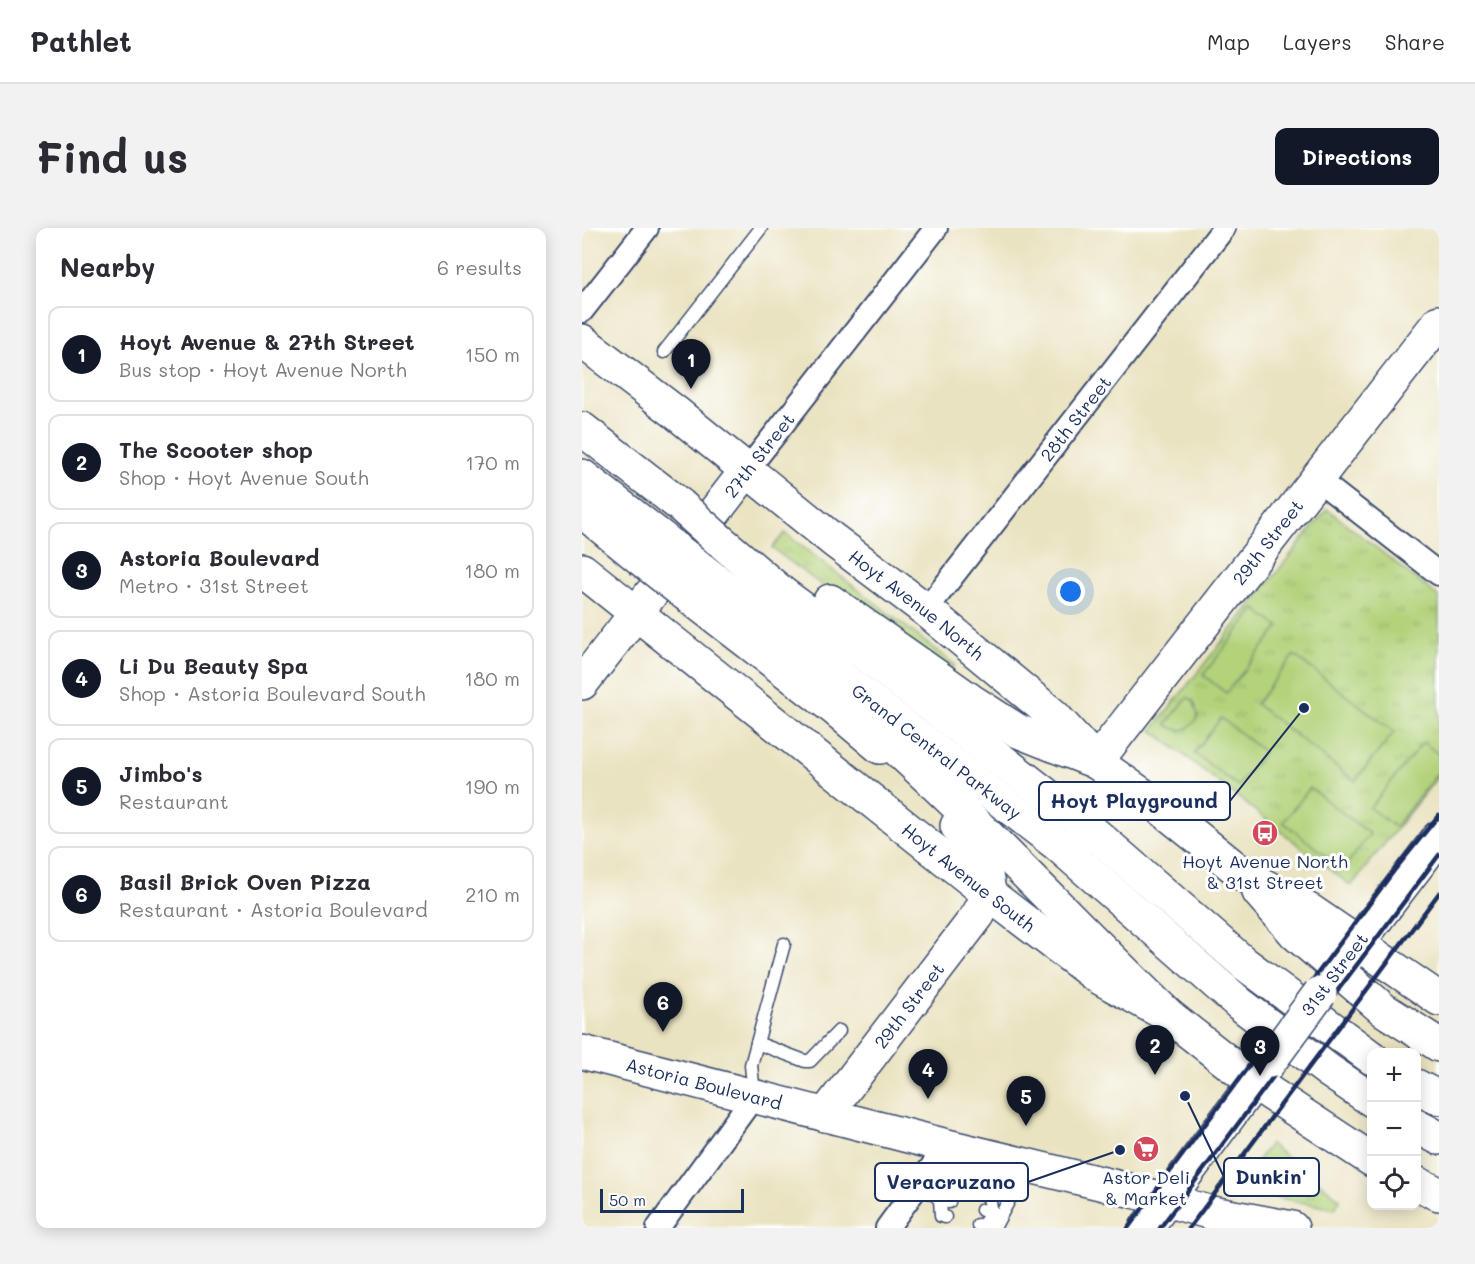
<!DOCTYPE html>
<html lang="en">
<head>
<meta charset="utf-8">
<style>
	body { margin:0; font-family:Mali,sans-serif; background:#f2f2f3; color:#2b2b33 }
	.controls { position:absolute; right:18px; bottom:18px; display:grid; overflow:hidden; border-radius:12px; box-shadow:0 3px 15px #0003 }
	.controls button { width:54px; height:54px; display:grid; place-items:center; padding:0; border:0; border-bottom:2px solid #e1e1e2; background:#fff; color:#2b2b33; font:30px sans-serif }
	.scale { position:absolute; left:18px; bottom:15px; width:144px; box-sizing:border-box; padding-left:6px; border:3px solid #1b2f5e; border-top:0; font-size:16px; line-height:21px; white-space:nowrap; color:#1b2f5e; -webkit-text-stroke:4px #fff; paint-order:stroke }
	.you { position:absolute; left:489px; top:364px; width:21px; height:21px; margin:-15px; border:4px solid #fff; border-radius:50%; background:#1a73e8; box-shadow:0 0 0 9px #1a73e833 }
	.badge { display:grid; place-items:center; width:39px; height:39px; border-radius:50%; background:#111827; color:#fff; font-size:20px; font-weight:700 }
	.pin { position:absolute; translate:-50% -50px; filter:drop-shadow(0 2px 3px #0008) }
	.pin::after { content:''; position:absolute; top:32px; width:21px; height:18px; background:inherit; clip-path:polygon(0 0,100% 0,50% 100%) }
	.list { margin:0; padding:0; list-style:none }
	h2 { display:flex; justify-content:space-between; align-items:center; height:78px; margin:0; padding:0 24px; font-size:26px }
	h2 small { font-size:20px; font-weight:400; color:#7c7c81 }
	.list li { display:grid; grid-template-columns:39px 1fr auto; gap:18px; align-items:center; box-sizing:border-box; height:96px; margin:0 12px 12px; padding:0 12px; border:2px solid #e1e1e2; border-radius:12px }
	.list b { display:block; font-size:22px; white-space:nowrap }
	.list p { margin:0; font-size:20px; white-space:nowrap; color:#7c7c81 }
	.list em { font-size:20px; font-style:normal; color:#7c7c81 }
	.icon { flex:none; width:33px; height:33px; fill:none; stroke:currentColor; stroke-width:2; stroke-linecap:round; stroke-linejoin:round }
	.map { position:relative; flex:none; width:857px; height:1000px; overflow:hidden; border-radius:12px }
	header { display:flex; align-items:center; gap:36px; box-sizing:border-box; height:84px; padding:0 30px; background:#fff; border-bottom:2px solid #e1e1e2 }
	header strong { font-size:28px }
	nav { display:flex; gap:33px; margin-inline-start:auto; font-size:21px }
	.intro { display:flex; align-items:center; justify-content:space-between; box-sizing:border-box; height:144px; padding:0 36px }
	h1 { margin:0; font-size:42px }
	.button { padding:15px 27px; border-radius:12px; background:#111827; color:#fff; font-size:21px; font-weight:700 }
	main { display:flex; gap:36px; padding:0 36px }
	aside { flex:1; background:#fff; border-radius:12px; box-shadow:0 3px 15px #0003 }
	.map>svg:first-child { display:block }
	.grass { fill:url(#grass-tufts); stroke:#67806c; stroke-width:1.5 }
	.pitch { fill:#b3d27a; stroke:#67806c; stroke-width:1.5 }
	.lines { fill:none; stroke-linecap:round; stroke-linejoin:round }
	.lane-casing { stroke:#3a4a6d; stroke-width:15 }
	.street-casing { stroke:#3a4a6d; stroke-width:26 }
	.secondary-casing { stroke:#3a4a6d; stroke-width:36 }
	.highway-casing { stroke:#3a4a6d; stroke-width:36 }
	.lane { stroke:#fff; stroke-width:12 }
	.street { stroke:#fff; stroke-width:22 }
	.secondary { stroke:#fff; stroke-width:33 }
	.highway { stroke:#fff; stroke-width:33 }
	.rail { stroke:#1b2f5e; stroke-width:4.5 }
	.secondary-bridge-casing { stroke:#3a4a6d; stroke-width:36; stroke-linecap:butt }
	.highway-bridge-casing { stroke:#3a4a6d; stroke-width:36; stroke-linecap:butt }
	.secondary-bridge { stroke:#fff; stroke-width:33 }
	.highway-bridge { stroke:#fff; stroke-width:33 }
	.labels { text-anchor:middle; dominant-baseline:central; stroke-width:6; stroke-linejoin:round; paint-order:stroke }
	.street-label { font-size:18px; fill:#1b2f5e; stroke:#fff }
	.poi-label { font-size:18px; fill:#1b2f5e; stroke:#fff }
	.leader { fill:none; stroke:#1b2f5e; stroke-width:2 }
	.callout-dot { fill:#1b2f5e; stroke:#fff; stroke-width:2 }
	.callout { fill:#fff; stroke:#1b2f5e; stroke-width:2 }
	.callout-label { font-size:20px; text-anchor:middle; font-weight:bold; fill:#1b2f5e }
</style>
</head>
<body>
<header>
<strong>Pathlet</strong>
<nav><a>Map</a><a>Layers</a><a>Share</a></nav>
</header>
<div class="intro"><h1>Find us</h1><a class="button">Directions</a></div>
<main>
<aside>
<h2>Nearby<small>6 results</small></h2>
<ul class="list">
<li><span class="badge">1</span><div><b>Hoyt Avenue &amp; 27th Street</b><p>Bus stop · Hoyt Avenue North</p></div><em>150 m</em></li>
<li><span class="badge">2</span><div><b>The Scooter shop</b><p>Shop · Hoyt Avenue South</p></div><em>170 m</em></li>
<li><span class="badge">3</span><div><b>Astoria Boulevard</b><p>Metro · 31st Street</p></div><em>180 m</em></li>
<li><span class="badge">4</span><div><b>Li Du Beauty Spa</b><p>Shop · Astoria Boulevard South</p></div><em>180 m</em></li>
<li><span class="badge">5</span><div><b>Jimbo's</b><p>Restaurant</p></div><em>190 m</em></li>
<li><span class="badge">6</span><div><b>Basil Brick Oven Pizza</b><p>Restaurant · Astoria Boulevard</p></div><em>210 m</em></li>
</ul>
</aside>
<div class="map">
<svg width="857" height="1000" viewBox="0 0 857 1000">
	<defs>
		<pattern id="grass-tufts" width="24" height="20" patternUnits="userSpaceOnUse" patternTransform="scale(1.5)"><rect width="24" height="20" fill="#b3d27a"/><path d="M3 7l-1-3M5 7V3M7 7l1-3M15 17l-1-3M17 17v-4M19 17l1-3" fill="none" stroke="#99b56c"/></pattern>
	</defs>
	<rect width="100%" height="100%" fill="#fff"/>
	<filter id="ink" filterUnits="userSpaceOnUse"><feTurbulence type="fractalNoise" baseFrequency=".0167" numOctaves="2"/><feDisplacementMap in="SourceGraphic" scale="12" xChannelSelector="R" yChannelSelector="G"/><feConvolveMatrix kernelMatrix="1 2 1 2 8 2 1 2 1" color-interpolation-filters="sRGB"/></filter>
	<filter id="wash" filterUnits="userSpaceOnUse"><feTurbulence type="fractalNoise" baseFrequency=".008" numOctaves="4" result="noise"/><feDisplacementMap in="SourceGraphic" scale="24" xChannelSelector="R" yChannelSelector="G"/><feGaussianBlur stdDeviation="1.35" result="paint"/><feColorMatrix in="noise" values="0 0 0 0 0 0 0 0 0 0 0 0 0 0 0 0 0 1.4 0 .05"/><feComposite in="paint" operator="in"/></filter>
	<g filter="url(#wash)">
		<rect width="100%" height="100%" fill="#eae3c1"/>
		<g class="grass">
			<polygon points="745,281 857,369 857,547 769,658 570,502"/>
			<polygon points="203,305 373,437 368,442 242,359 190,320"/>
			<polygon points="688,916 758,971 753,981 654,961"/>
		</g>
		<g class="pitch">
			<polygon points="673,381 697,399 644,465 621,447"/>
			<polygon points="712,427 812,504 773,553 674,476"/>
			<path d="M606,469L612,474L616,488C608,503 597,506 584,496Z"/>
			<polygon points="639,490 682,524 656,558 612,525"/>
			<polygon points="841,514 857,527 857,543 813,599 788,580"/>
			<polygon points="728,560 788,606 761,641 701,594"/>
		</g>
	</g>
	<g filter="url(#ink)">
		<g class="lines">
			<defs>
				<g id="lane">
					<polyline points="82,124 179,0"/>
					<polyline points="175,815 223,833 228,833 257,803"/>
					<polyline points="172,866 169,837 202,716"/>
					<polyline points="337,956 358,971 367,959 371,960"/>
					<polyline points="403,967 407,969 410,985 415,986"/>
					<polyline points="363,989 359,988 358,971 367,974"/>
					<polyline points="396,997 400,998 410,985 400,982"/>
					<polyline points="412,1000 433,961 441,939"/>
				</g>
				<g id="street">
					<polyline points="0,83 65,0"/>
					<polyline points="165,242 354,0"/>
					<polyline points="735,251 857,346"/>
					<path id="s1" d="M344,382L642,0"/>
					<polyline points="76,1000 172,868"/>
					<polyline points="305,1000 365,918"/>
				</g>
				<g id="secondary">
					<path id="s2" d="M0,113L93,184L251,312L344,382L471,487L514,534L576,578L662,647L730,684L857,771"/>
					<path id="s3" d="M0,342L407,666L513,747L587,788L671,854L790,932"/>
					<polyline points="0,455 165,242"/>
					<path id="s4" d="M514,534L857,94"/>
					<polyline points="677,664 714,706 756,742 802,782 857,817"/>
					<polyline points="763,732 857,609"/>
					<path id="s5" d="M0,824L365,918L555,964L630,985L710,1000"/>
					<path id="s6" d="M243,887L396,687L407,666"/>
					<polyline points="834,955 857,966"/>
					<polyline points="564,1000 685,837"/>
				</g>
				<g id="highway">
					<polyline points="0,201 98,277"/>
					<polyline points="0,248 76,307"/>
					<polyline points="0,283 59,331"/>
					<polyline points="136,311 201,366 285,428 498,593 663,736 790,830"/>
					<path id="s7" d="M119,341L476,617L658,776L747,843L790,872"/>
					<polyline points="101,364 253,481 298,519"/>
					<polyline points="248,373 388,472 436,503 514,534"/>
					<path d="M286,495C391,587 486,691 587,788"/>
					<path d="M375,598C394,621 405,637 407,666"/>
					<polyline points="834,858 857,870"/>
					<polyline points="834,898 857,910"/>
				</g>
			</defs>
			<use href="#lane" class="lane-casing"/>
			<use href="#street" class="street-casing"/>
			<use href="#secondary" class="secondary-casing"/>
			<use href="#highway" class="highway-casing"/>
			<use href="#lane" class="lane"/>
			<use href="#street" class="street"/>
			<use href="#secondary" class="secondary"/>
			<use href="#highway" class="highway"/>
			<g class="rail">
				<polyline points="546,1000 814,640 857,587"/>
				<polyline points="578,1000 857,627"/>
				<polyline points="607,1000 857,665"/>
			</g>
			<defs>
				<polyline id="secondary-bridge" points="688,833 738,765"/>
				<g id="highway-bridge">
					<polyline points="98,277 136,311"/>
					<polyline points="76,307 119,341"/>
					<polyline points="59,331 101,364"/>
				</g>
			</defs>
			<use href="#secondary-bridge" class="secondary-bridge-casing"/>
			<use href="#highway-bridge" class="highway-bridge-casing"/>
			<use href="#secondary-bridge" class="secondary-bridge"/>
			<use href="#highway-bridge" class="highway-bridge"/>
		</g>
	</g>
	<defs>
		<symbol id="bus-disc" viewBox="-11 -11 22 22"><circle r="9.5" fill="#d1495b" stroke="#fff"/><path d="M-5-6H5V4H4V6H2V4H-2V6H-4V4H-5ZM-3.5-4V0h7V-4ZM-3.5 1.2v1.5H-2V1.2ZM2 1.2v1.5H3.5V1.2Z" fill="#fff"/></symbol>
		<symbol id="supermarket-disc" viewBox="-11 -11 22 22"><circle r="9.5" fill="#d1495b" stroke="#fff"/><path d="M-6-5.5h2.5l.6 2H6L4.5 2H-2.5L-4.4-4H-6ZM-1.5 3.2a1.3 1.3 0 1 0 .1 0ZM3 3.2a1.3 1.3 0 1 0 .1 0Z" fill="#fff"/></symbol>
	</defs>
	<g fill-rule="evenodd">
		<use href="#bus-disc" x="668" y="590" width="30" height="30"/>
		<use href="#supermarket-disc" x="549" y="906" width="30" height="30"/>
	</g>
	<g class="labels">
		<g class="street-label">
			<text stroke="none"><textPath href="#s1" startOffset="243">28th Street</textPath></text>
			<text transform="translate(177 227) rotate(-52)">27th Street</text>
			<text stroke="none"><textPath href="#s4" startOffset="279">29th Street</textPath></text>
			<text stroke="none"><textPath href="#s2" startOffset="426">Hoyt Avenue North</textPath></text>
			<text stroke="none"><textPath href="#s7" startOffset="298">Grand Central Parkway</textPath></text>
			<text stroke="none"><textPath href="#s3" startOffset="494">Hoyt Avenue South</textPath></text>
			<text transform="translate(752 746) rotate(-53)">31st Street</text>
			<text stroke="none"><textPath href="#s6" startOffset="138">29th Street</textPath></text>
			<text stroke="none"><textPath href="#s5" startOffset="126">Astoria Boulevard</textPath></text>
		</g>
		<g class="poi-label">
			<text x="683" y="633">Hoyt Avenue North<tspan x="683" dy="21">&amp; 31st Street</tspan></text>
			<text x="564" y="949">Astor Deli<tspan x="564" dy="21">&amp; Market</tspan></text>
		</g>
	</g>
	<path class="leader" d="M722 480L648 573M603 868L642 949M538 922L446 954"/>
	<g class="callout-dot">
		<circle cx="722" cy="480" r="6"/>
		<circle cx="603" cy="868" r="6"/>
		<circle cx="538" cy="922" r="6"/>
	</g>
	<g class="callout">
		<rect x="457" y="554" width="191" height="38" rx="6"/>
		<rect x="642" y="930" width="95" height="38" rx="6"/>
		<rect x="293" y="935" width="153" height="38" rx="6"/>
	</g>
	<g class="callout-label">
		<text x="552" y="580">Hoyt Playground</text>
		<text x="689" y="956">Dunkin'</text>
		<text x="369" y="961">Veracruzano</text>
	</g>
</svg>
<div class="controls">
<button>+</button>
<button>−</button>
<button><svg class="icon" aria-label="locate" viewBox="0 0 24 24"><circle cx="12" cy="12" r="6"/><path d="M12 2v4M12 18v4M2 12h4M18 12h4"/></svg></button>
</div>
<div class="scale">50 m</div>
<div class="you"></div>
<div class="pin badge" style="left:109px;top:161px">1</div>
<div class="pin badge" style="left:573px;top:847px">2</div>
<div class="pin badge" style="left:678px;top:848px">3</div>
<div class="pin badge" style="left:346px;top:871px">4</div>
<div class="pin badge" style="left:444px;top:898px">5</div>
<div class="pin badge" style="left:81px;top:804px">6</div>
</div>
</main>
</body>
</html>
